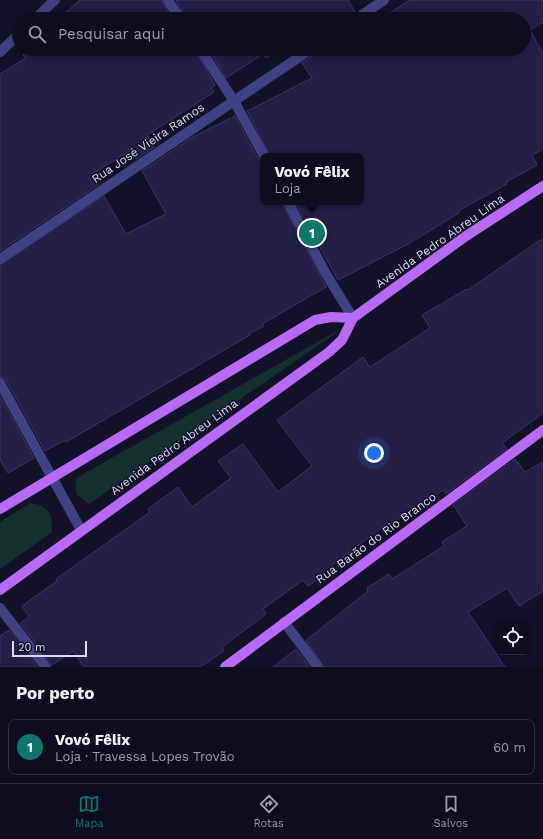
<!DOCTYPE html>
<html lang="pt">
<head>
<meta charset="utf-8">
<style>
	body { margin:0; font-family:"Work Sans",sans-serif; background:#181727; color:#f1f3f6 }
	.controls { position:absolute; right:12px; bottom:12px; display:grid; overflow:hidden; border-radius:8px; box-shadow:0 2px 10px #0003 }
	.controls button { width:36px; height:36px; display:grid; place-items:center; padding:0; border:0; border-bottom:1px solid #2f2e3c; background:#0f0e1e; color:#f1f3f6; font:20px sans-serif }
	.scale { position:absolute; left:12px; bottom:10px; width:75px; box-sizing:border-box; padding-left:4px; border:2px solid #dddbfd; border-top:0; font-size:11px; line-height:14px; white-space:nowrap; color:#dddbfd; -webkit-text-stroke:3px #141228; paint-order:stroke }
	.you { position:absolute; left:374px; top:453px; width:14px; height:14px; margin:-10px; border:3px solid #fff; border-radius:50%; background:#1a73e8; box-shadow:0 0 0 6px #1a73e833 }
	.badge { display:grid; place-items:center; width:26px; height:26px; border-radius:50%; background:#0f766e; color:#fff; font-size:13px; font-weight:700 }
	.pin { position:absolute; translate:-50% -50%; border:2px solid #fff; box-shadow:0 1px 4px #0006 }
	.popup { position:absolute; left:260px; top:153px; width:104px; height:52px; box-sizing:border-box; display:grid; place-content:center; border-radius:8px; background:#0f0e1e; filter:drop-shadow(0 1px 3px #0005); font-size:13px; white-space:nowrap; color:#9b9ca4 }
	.popup b { font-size:15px; color:#f1f3f6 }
	.popup::after { content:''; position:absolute; left:50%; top:100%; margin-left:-8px; border:8px solid transparent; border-top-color:#0f0e1e }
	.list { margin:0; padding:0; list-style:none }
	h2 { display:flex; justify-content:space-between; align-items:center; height:52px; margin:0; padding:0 16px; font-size:17px }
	h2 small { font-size:13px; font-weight:400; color:#9b9ca4 }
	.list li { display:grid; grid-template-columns:26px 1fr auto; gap:12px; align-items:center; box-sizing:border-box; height:56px; margin:0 8px 8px; padding:0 8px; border:1px solid #2f2e3c; border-radius:8px }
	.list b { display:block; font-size:15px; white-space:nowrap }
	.list p { margin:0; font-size:13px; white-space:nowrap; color:#9b9ca4 }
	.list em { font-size:13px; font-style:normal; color:#9b9ca4 }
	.icon { flex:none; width:22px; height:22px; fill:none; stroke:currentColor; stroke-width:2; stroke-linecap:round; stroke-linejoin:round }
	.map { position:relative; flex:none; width:543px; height:667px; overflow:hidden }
	.search { position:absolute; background:#0f0e1e; box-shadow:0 2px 10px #0003; left:12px; right:12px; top:12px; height:44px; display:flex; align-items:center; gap:10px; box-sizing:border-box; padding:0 14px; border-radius:22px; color:#9b9ca4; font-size:15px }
	.sheet { height:116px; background:#0f0e1e }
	nav { display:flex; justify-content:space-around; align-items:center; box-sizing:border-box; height:56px; border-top:1px solid #2f2e3c; background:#0f0e1e; font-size:11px; color:#9b9ca4 }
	nav a { display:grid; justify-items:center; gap:2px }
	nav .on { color:#0f766e }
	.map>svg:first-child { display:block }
	.green { fill:#15312e }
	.building { fill:#251f48; stroke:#3b3372 }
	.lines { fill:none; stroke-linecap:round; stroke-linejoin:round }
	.minor { stroke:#404383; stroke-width:10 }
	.major { stroke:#b76af5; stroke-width:10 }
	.labels { text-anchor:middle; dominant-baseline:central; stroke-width:3; stroke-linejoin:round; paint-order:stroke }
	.street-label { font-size:12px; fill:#dddbfd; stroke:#141228 }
</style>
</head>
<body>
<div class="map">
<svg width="543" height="667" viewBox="0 0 543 667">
	<rect width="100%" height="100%" fill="#141228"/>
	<g class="green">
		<polygon points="346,326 89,504 76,494 76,478"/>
		<path d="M31,503C51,507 52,514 52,532L0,569V522Z"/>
	</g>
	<g class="building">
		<polygon points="80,0 162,0 172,19 58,19"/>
		<polygon points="176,0 348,0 355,12 350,19 186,19"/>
		<polygon points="410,0 543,0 543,22 530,30 543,54 543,149 532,155 537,165 506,182 507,184 458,211 459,213 410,243 338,280 295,202 361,202 361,156 270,156 247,111 312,78 302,63 315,54 317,49 524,49 524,19 380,19"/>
		<polygon points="30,49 194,49 215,85 211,88 214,92 147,135 154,147 136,159 131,150 92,174 98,185 0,251 0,74 26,58 23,55"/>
		<polygon points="208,49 280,49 266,58 263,54 226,78"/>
		<polygon points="235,116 258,159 263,162 263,202 282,202 326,287 262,324 264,326 249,334 250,335 66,442 65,440 45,451 6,380 0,377 0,265 104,196 126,234 166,214 142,171 191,138"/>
		<polygon points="543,238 543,413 502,443 507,449 446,494 443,490 386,527 385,525 331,566 333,569 308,586 303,580 263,609 266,614 222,647 224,651 200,667 84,667 73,651 52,665 20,623 29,617 22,606 57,581 56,579 150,512 148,509 178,487 192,507 231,478 218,461 243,444 278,492 312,466 277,420 363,357 370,367 430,328 422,315 467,289 468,290"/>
		<polygon points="0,396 34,458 8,473 0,460"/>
		<polygon points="515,459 525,472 543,462 543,591 519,606 507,588 468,612 505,667 324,667 306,641 309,638 368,591 367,588 389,574 392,579 444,546 442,542 467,526 453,505"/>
		<polygon points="9,630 38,667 0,667 0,636"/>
		<polygon points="296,649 310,667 273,667"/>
	</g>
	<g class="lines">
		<g class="minor">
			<polyline points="168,0 180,19"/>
			<polyline points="35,19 55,0"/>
			<polyline points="356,19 384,0"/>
			<polyline points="200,49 234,101 264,156"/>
			<polyline points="0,52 19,34"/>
			<polyline points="288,202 326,274 353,318"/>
			<polyline points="0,259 311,49"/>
			<polyline points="0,383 81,530"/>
			<polyline points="0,608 46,667"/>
			<polyline points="284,622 318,667"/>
		</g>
		<g class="major">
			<polyline points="0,509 315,320 331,317 353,318"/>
			<polyline points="0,590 329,352 342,340 353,318 466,236 543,186"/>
			<polyline points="225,667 543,430"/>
		</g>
	</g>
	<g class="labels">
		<g class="street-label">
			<text transform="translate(148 143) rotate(-34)">Rua José Vieira Ramos</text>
			<text transform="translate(440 241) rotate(-35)">Avenida Pedro Abreu Lima</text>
			<text transform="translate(174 447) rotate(-36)">Avenida Pedro Abreu Lima</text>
			<text transform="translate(376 538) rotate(-36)">Rua Barão do Rio Branco</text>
		</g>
	</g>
</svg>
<div class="controls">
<button><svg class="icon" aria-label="locate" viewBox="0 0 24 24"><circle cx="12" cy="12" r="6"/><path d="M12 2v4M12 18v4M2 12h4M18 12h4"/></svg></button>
</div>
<div class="scale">20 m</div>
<div class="you"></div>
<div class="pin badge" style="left:312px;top:233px">1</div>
<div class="popup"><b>Vovó Fêlix</b>Loja</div>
<div class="search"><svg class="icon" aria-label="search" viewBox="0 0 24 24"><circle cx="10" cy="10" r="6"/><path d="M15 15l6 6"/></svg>Pesquisar aqui</div>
</div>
<section class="sheet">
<h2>Por perto<small></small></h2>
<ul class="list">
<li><span class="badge">1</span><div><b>Vovó Fêlix</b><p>Loja · Travessa Lopes Trovão</p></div><em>60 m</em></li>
</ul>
</section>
<nav>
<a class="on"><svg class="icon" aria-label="map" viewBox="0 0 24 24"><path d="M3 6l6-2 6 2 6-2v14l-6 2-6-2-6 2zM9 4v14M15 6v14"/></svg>Mapa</a>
<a><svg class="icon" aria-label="directions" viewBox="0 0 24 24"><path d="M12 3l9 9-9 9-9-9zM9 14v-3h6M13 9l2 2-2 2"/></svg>Rotas</a>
<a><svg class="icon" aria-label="saved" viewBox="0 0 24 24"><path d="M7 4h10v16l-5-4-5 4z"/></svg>Salvos</a>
</nav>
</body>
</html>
